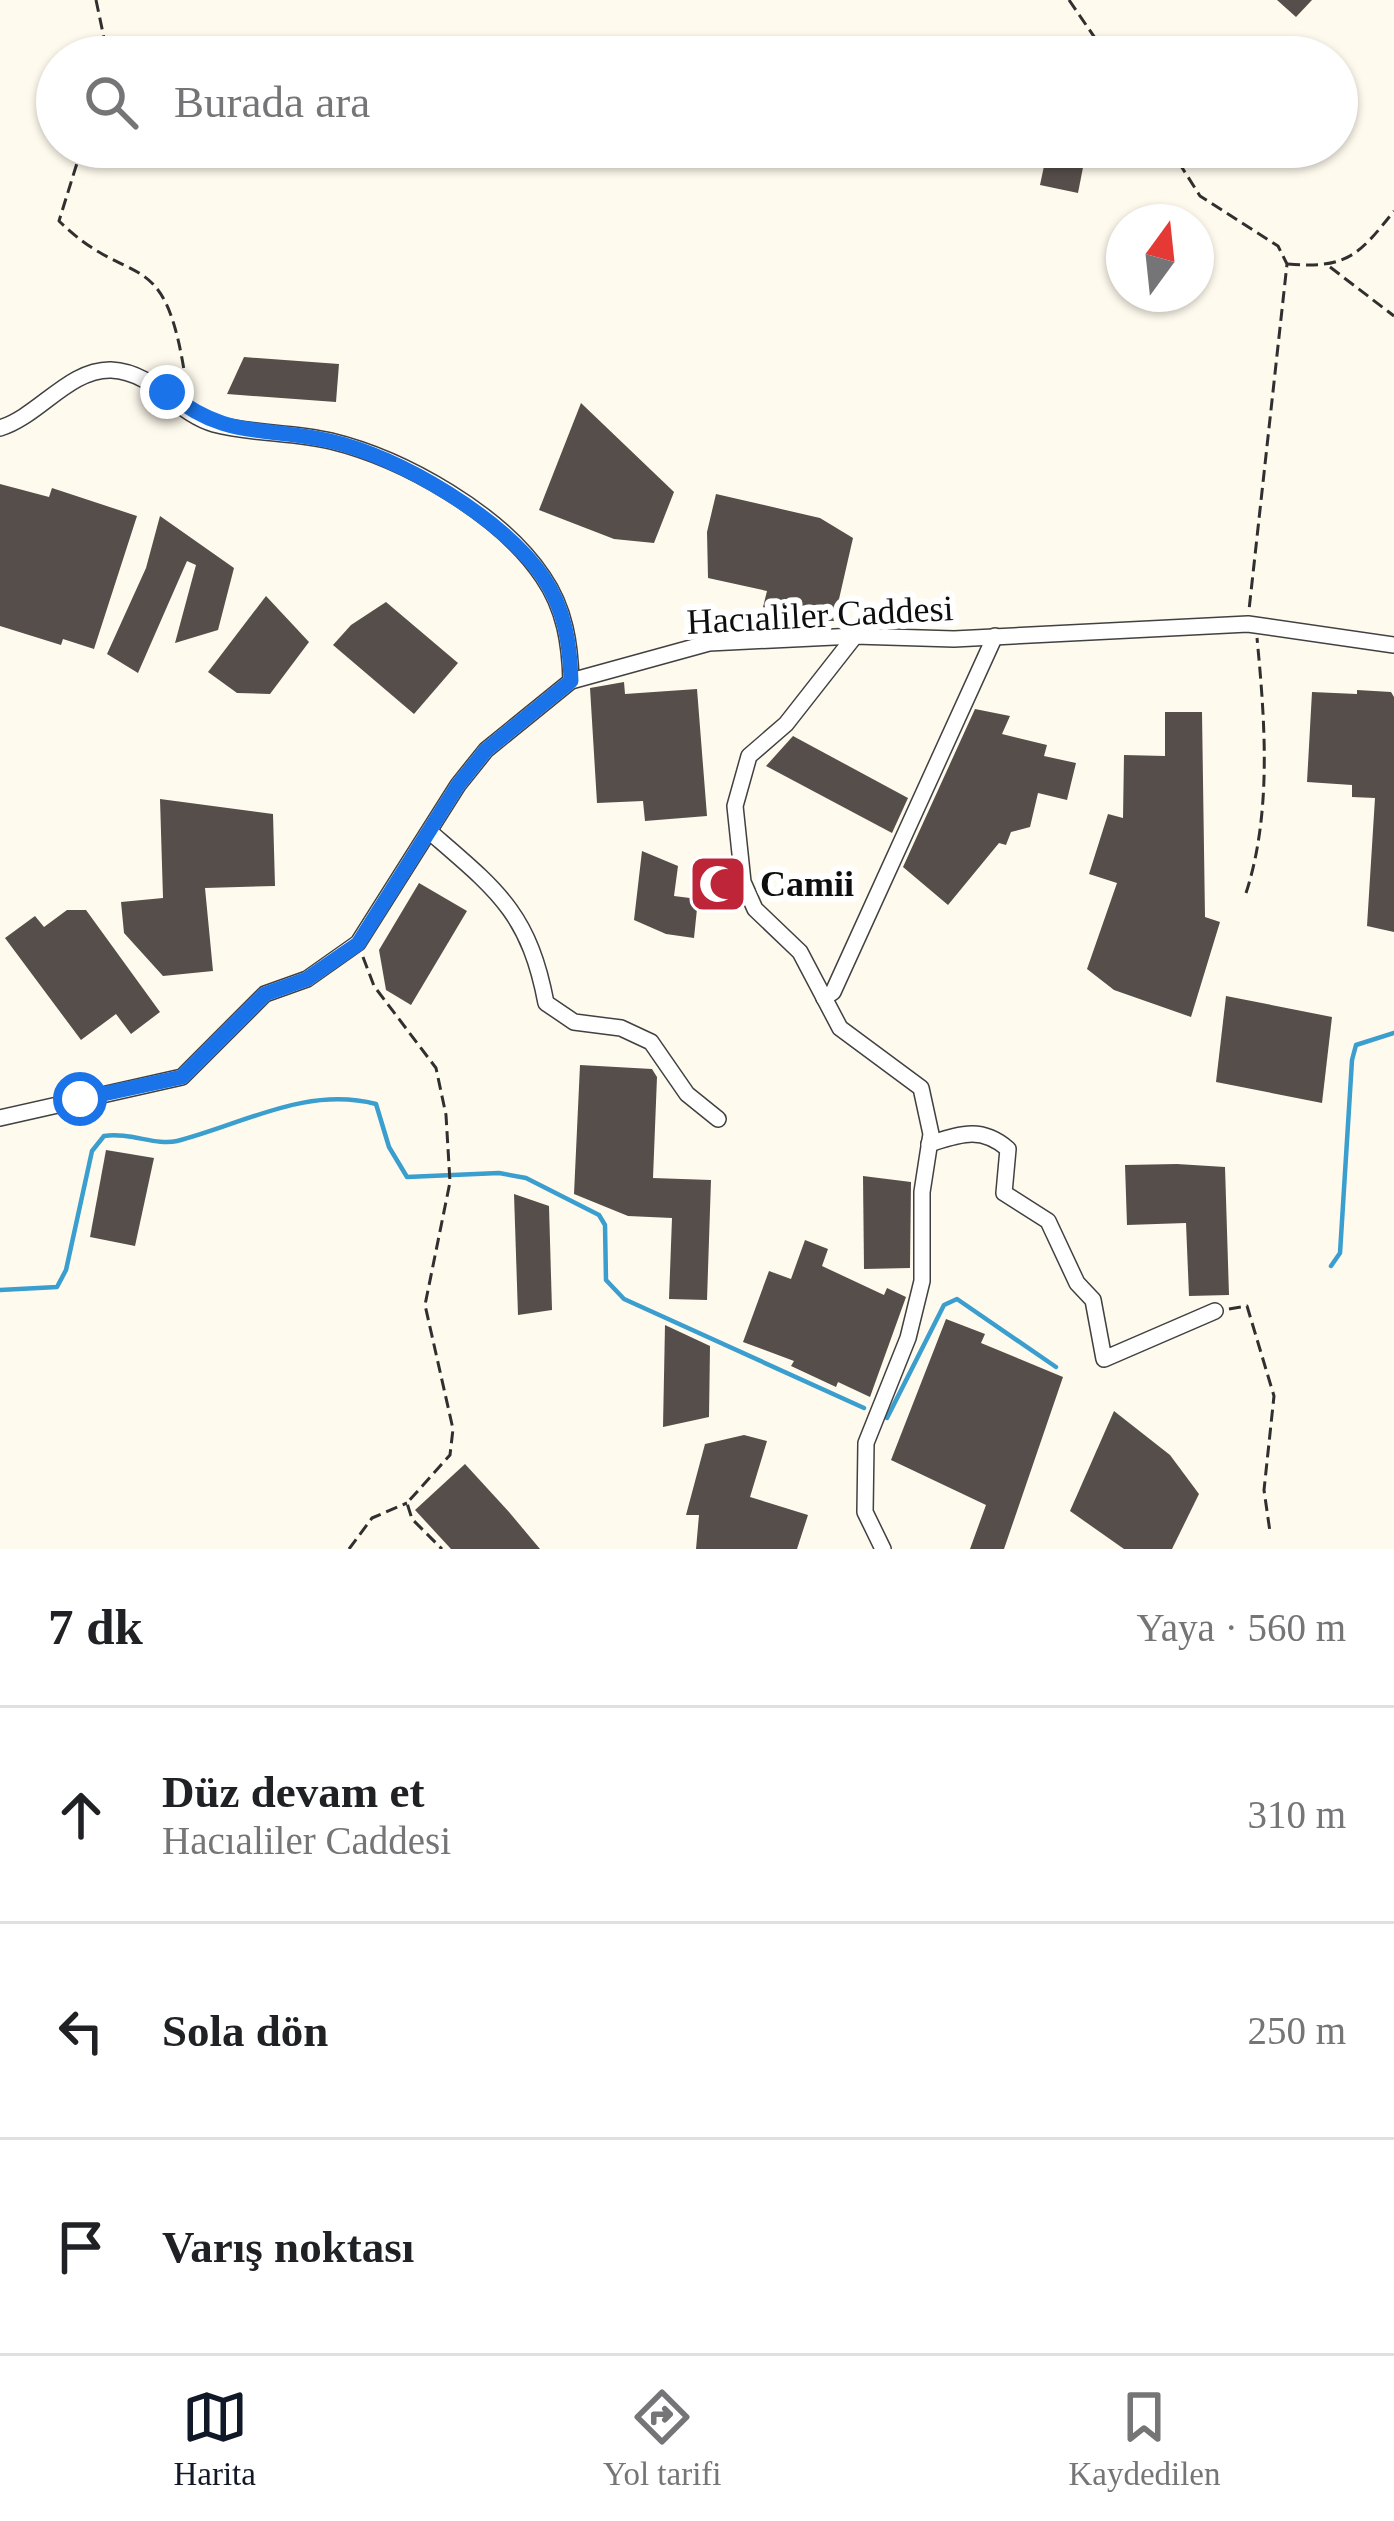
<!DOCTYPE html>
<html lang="tr">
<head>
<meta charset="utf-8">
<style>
	body { margin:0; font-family:"Times New Roman",serif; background:#f2f2f2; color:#202124 }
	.compass { position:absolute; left:1106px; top:204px; width:108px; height:108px; border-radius:50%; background:#fff; box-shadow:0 3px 9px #0004; rotate:15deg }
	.stop { position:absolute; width:36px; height:36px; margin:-27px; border:9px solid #1a73e8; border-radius:50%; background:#fff }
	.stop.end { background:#1a73e8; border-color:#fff; box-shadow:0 3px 12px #0008 }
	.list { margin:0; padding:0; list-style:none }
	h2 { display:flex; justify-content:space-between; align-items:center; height:156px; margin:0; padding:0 48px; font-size:51px }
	h2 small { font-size:39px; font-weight:400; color:#757577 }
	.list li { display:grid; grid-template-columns:78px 1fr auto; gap:36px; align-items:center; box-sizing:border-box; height:216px; padding:0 48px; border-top:3px solid #e0e0e0 }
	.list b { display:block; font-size:45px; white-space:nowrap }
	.list p { margin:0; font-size:39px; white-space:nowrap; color:#757577 }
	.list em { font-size:39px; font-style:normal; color:#757577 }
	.icon { flex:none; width:66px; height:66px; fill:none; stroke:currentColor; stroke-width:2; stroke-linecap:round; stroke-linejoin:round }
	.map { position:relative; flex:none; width:1394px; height:1549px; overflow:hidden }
	.search { position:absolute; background:#fff; box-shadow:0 3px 9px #0004; left:36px; right:36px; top:36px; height:132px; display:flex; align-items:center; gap:30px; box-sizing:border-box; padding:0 42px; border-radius:66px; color:#757577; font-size:45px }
	.sheet { height:804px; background:#fff }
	nav { display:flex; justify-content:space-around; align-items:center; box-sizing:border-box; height:168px; border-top:3px solid #e0e0e0; background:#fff; font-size:33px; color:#757577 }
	nav a { display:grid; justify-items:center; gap:6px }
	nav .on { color:#111827 }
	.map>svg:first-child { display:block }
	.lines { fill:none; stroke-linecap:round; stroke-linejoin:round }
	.stream { stroke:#3a9ece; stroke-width:4.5 }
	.building { fill:#564e4a }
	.minor-casing { stroke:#414141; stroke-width:18 }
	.path { stroke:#303030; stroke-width:3; stroke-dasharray:12 6; stroke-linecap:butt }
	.minor { stroke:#fff; stroke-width:15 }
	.route { stroke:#1a73e8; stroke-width:15 }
	.labels { text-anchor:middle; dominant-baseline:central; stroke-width:12; stroke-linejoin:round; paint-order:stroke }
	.street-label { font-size:36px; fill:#0e0e0e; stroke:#fff }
	.poi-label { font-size:36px; font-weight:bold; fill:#0e0e0e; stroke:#fff; text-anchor:start }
</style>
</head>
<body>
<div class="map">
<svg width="1394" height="1549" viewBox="0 0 1394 1549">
	<rect width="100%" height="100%" fill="#fffaee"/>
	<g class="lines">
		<g class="stream">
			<polyline points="1331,1266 1340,1253 1352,1060 1356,1045 1394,1033"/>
			<path d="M0,1290L57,1287L66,1270L92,1151L104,1136C130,1132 156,1146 177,1141C243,1124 306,1086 376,1104L389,1147L407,1177L499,1173L526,1178L599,1215L605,1225L606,1280L624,1299L864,1408"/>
			<polyline points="887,1418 944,1305 957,1299 1056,1367"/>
		</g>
	</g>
	<g class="building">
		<polygon points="1277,0 1312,0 1296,17"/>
		<polygon points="1048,147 1087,147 1078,193 1040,185"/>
		<polygon points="244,357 339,364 336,402 227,394"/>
		<polygon points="581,403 674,492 654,543 614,539 539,510"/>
		<polygon points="0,484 49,497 52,488 137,516 94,649 63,639 61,645 0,626"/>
		<polygon points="716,494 820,518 853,538 834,621 760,619 767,591 708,578 707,532"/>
		<polygon points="160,516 234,568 218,630 175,643 196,565 187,561 138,673 107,654 146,568"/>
		<polygon points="266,596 309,642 270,694 237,693 208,672"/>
		<polygon points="386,602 458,663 414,714 333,645 351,625"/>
		<polygon points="624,682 625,694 697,689 707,816 645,821 643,801 597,803 590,688"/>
		<polygon points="1357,690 1391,692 1394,697 1394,932 1367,926 1375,798 1352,797 1352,785 1307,782 1312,692 1357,694"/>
		<polygon points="975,709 1010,716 1002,734 1047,745 1044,756 1076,763 1067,800 1038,793 1030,827 1011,832 1006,845 999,843 948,905 903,867"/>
		<polygon points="1165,712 1202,712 1205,917 1220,922 1191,1017 1114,990 1087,969 1117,883 1089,874 1108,814 1123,818 1124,755 1165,756"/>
		<polygon points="793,736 908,798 892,833 766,766"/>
		<polygon points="160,799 273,814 275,886 205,888 213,971 163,976 124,933 121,902 163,898"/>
		<polygon points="642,851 678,866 674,896 698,899 694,938 666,934 634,920"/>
		<polygon points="702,860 729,860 735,907 703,908"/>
		<polygon points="419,883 467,911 411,1005 386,990 379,950"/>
		<polygon points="67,910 86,910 160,1012 131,1034 116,1014 81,1040 5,938 35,916 44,927"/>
		<polygon points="1226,996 1332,1017 1322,1103 1216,1082"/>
		<polygon points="580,1065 652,1069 657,1077 653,1178 711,1180 707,1300 669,1299 672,1218 628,1216 574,1194"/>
		<polygon points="106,1150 154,1158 135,1246 90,1237"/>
		<polygon points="1177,1164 1225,1167 1229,1295 1189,1296 1186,1223 1127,1225 1125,1165"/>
		<polygon points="863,1176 911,1182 910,1268 864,1269"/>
		<polygon points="514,1194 549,1206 552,1310 518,1315"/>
		<polygon points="805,1240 828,1249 822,1266 884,1295 887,1288 906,1297 870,1397 838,1382 836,1387 791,1366 794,1361 743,1342 769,1271 791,1279"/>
		<polygon points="946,1319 985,1334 981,1343 1063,1377 1004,1549 970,1549 986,1505 891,1460"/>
		<polygon points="665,1325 710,1346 709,1417 663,1427"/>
		<polygon points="1114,1411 1170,1455 1199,1494 1172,1549 1124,1549 1070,1511"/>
		<polygon points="744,1435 767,1441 750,1497 808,1515 797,1549 696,1549 699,1515 686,1515 705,1444"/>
		<polygon points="465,1464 509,1512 540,1549 451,1549 415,1510"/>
	</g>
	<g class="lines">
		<defs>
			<g id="minor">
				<path d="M0,428C39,416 69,369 111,370C155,372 175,413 214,424C252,434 293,432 331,441C405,459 501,514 543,577C565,609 570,644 571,681"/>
				<polyline points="855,636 786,724 749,756 735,806 743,882 755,909 800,952 840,1028 921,1088 931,1134 922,1192 922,1281 908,1338 866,1443 865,1512 883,1549"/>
				<path d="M430,832C497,890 529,913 546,1003L574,1022L621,1028L651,1042L687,1094L718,1119"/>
				<polyline points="824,998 833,992 995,636"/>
				<polyline points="0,1118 182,1077 265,994 307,979 358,943 458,785 486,750 571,681 709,643 855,636 954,639 1248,624 1394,645"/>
				<path d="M929,1144C961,1134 981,1126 1008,1149L1004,1193L1048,1221L1077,1283L1093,1300L1104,1359L1215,1311"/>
			</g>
		</defs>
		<use href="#minor" class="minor-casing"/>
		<g class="path">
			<polyline points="96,0 108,57"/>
			<polyline points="1069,0 1108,57"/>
			<path d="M82,147L59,221C130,291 163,242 184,370L176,381"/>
			<polyline points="1169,147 1200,196 1278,246 1287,264 1249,610"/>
			<path d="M1288,264C1347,269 1359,255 1394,211"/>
			<polyline points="1330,267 1394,316"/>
			<path d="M1246,893C1272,813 1265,721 1257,638"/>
			<polyline points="363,957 374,986 436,1068 446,1115 450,1182 425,1305 453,1429 450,1455 407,1503 412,1519 442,1549"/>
			<polyline points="1229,1309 1247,1306 1274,1396 1264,1490 1270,1532"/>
			<polyline points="349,1549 372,1518 407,1503"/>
		</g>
		<use href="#minor" class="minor"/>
	</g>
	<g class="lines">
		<path class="route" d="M80,1099L182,1077L265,994L307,979L358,944L458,785L486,750L571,681C570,644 565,609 543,577C504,519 398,456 330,441C260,425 229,441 167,392"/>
	</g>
	<defs>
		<symbol id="mosque-square" viewBox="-11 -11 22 22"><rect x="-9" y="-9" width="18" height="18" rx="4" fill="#be2538" stroke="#fff"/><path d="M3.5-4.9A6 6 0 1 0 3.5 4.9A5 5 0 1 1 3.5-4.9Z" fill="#fff"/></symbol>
	</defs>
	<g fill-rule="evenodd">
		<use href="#mosque-square" x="685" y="851" width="66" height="66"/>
	</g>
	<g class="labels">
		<g class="street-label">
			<text transform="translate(820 615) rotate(-3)">Hacıaliler Caddesi</text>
		</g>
		<g class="poi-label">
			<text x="760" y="884">Camii</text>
		</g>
	</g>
</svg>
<svg class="compass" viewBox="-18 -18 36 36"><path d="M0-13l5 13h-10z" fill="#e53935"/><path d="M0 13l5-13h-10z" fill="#757577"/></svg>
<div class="stop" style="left:80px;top:1099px"></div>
<div class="stop end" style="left:167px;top:392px"></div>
<div class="search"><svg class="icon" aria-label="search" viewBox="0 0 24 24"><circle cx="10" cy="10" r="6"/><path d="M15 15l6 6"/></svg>Burada ara</div>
</div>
<section class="sheet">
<h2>7 dk<small>Yaya · 560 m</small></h2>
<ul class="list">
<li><svg class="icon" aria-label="ahead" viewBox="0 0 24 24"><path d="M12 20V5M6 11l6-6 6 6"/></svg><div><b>Düz devam et</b><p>Hacıaliler Caddesi</p></div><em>310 m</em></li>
<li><svg class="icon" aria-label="left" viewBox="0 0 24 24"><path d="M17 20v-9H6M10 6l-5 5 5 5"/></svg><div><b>Sola dön</b></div><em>250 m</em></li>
<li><svg class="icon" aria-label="arrive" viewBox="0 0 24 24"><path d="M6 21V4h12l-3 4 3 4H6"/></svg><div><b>Varış noktası</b></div></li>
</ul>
</section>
<nav>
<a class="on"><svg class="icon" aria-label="map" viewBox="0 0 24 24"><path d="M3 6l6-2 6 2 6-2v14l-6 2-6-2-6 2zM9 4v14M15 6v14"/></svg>Harita</a>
<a><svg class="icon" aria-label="directions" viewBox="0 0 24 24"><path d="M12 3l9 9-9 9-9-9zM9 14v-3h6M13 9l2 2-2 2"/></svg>Yol tarifi</a>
<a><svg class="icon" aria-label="saved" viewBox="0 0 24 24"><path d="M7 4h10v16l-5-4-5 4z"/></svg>Kaydedilen</a>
</nav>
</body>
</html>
